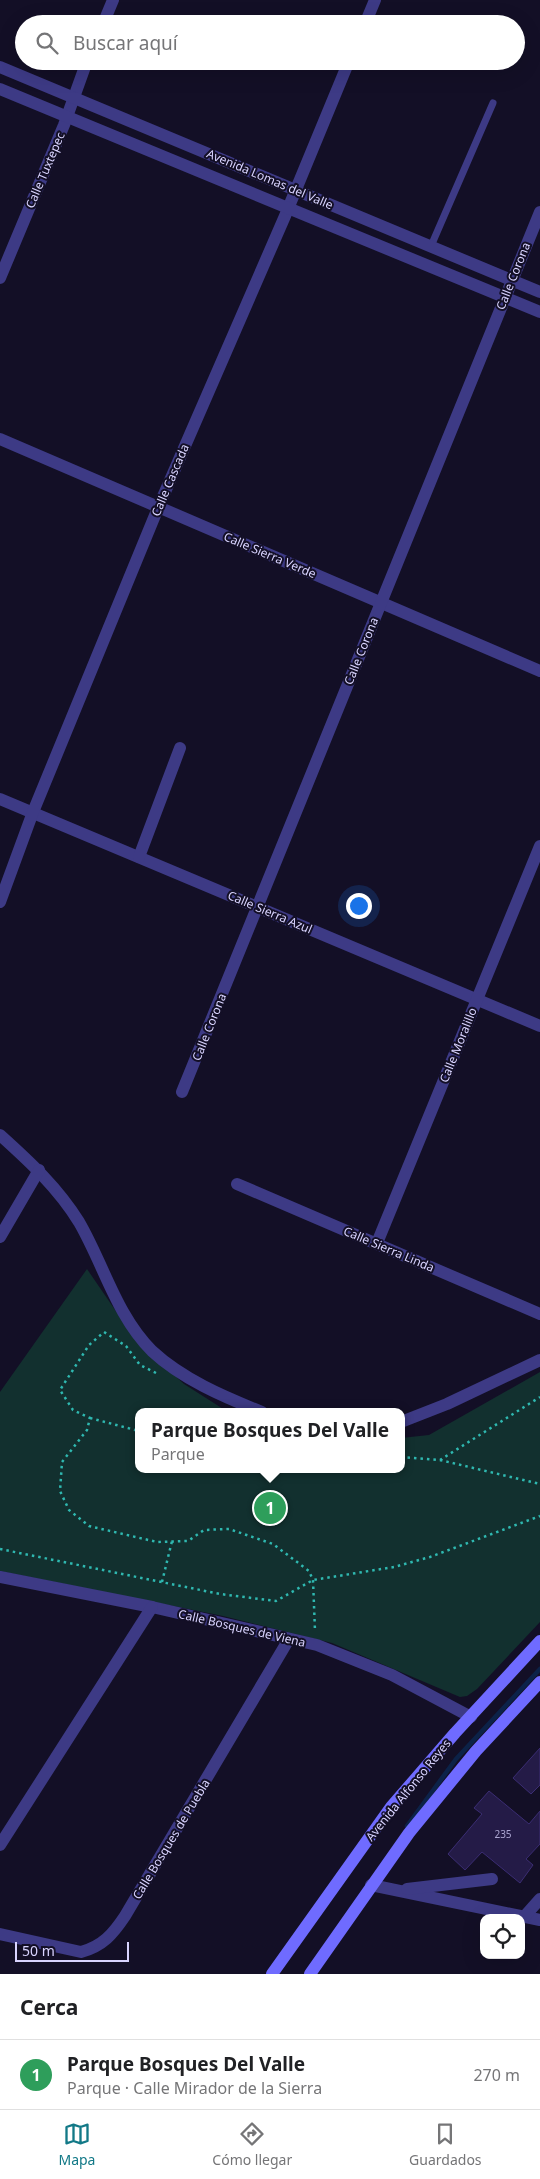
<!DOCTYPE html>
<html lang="es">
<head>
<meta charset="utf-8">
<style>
	body { margin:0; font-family:"Noto Sans",sans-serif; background:#f6f6f6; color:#202124 }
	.controls { position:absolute; right:15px; bottom:15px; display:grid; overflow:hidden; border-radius:10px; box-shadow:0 5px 20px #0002 }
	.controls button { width:45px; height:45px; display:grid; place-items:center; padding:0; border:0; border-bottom:1px solid #e0e0e0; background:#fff; color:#202124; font:25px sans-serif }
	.scale { position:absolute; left:15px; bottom:12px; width:114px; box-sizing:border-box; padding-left:5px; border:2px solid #d9d4ff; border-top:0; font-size:14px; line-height:18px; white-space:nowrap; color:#d9d4ff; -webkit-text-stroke:4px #130f26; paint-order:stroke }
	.you { position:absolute; left:358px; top:905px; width:18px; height:18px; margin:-12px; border:4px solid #fff; border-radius:50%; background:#1a73e8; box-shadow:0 0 0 8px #1a73e833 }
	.badge { display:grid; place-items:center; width:32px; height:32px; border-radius:50%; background:#127987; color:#fff; font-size:16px; font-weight:700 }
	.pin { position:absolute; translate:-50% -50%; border:2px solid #fff; box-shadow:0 1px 5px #0006 }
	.popup { position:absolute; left:135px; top:1408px; width:270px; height:65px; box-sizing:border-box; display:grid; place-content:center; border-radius:10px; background:#fff; filter:drop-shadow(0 1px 4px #0005); font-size:16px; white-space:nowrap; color:#757577 }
	.popup b { font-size:19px; color:#202124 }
	.popup::after { content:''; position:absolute; left:50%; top:100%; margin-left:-10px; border:10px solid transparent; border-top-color:#fff }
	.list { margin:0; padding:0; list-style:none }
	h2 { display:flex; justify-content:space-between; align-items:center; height:65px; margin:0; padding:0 20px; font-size:21px }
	h2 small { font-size:16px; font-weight:400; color:#757577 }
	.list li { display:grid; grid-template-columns:32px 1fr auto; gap:15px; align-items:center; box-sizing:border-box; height:70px; padding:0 20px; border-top:1px solid #e0e0e0 }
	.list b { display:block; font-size:19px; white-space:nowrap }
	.list p { margin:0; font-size:16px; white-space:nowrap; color:#757577 }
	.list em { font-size:16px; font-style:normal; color:#757577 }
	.icon { flex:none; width:28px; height:28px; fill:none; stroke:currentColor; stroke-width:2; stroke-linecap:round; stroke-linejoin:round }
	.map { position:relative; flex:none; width:540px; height:1974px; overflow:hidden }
	.search { position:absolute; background:#fff; box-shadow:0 5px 20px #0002; left:15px; right:15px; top:15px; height:55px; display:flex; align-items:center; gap:12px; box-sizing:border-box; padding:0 18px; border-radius:28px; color:#757577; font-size:19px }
	.sheet { height:135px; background:#fff }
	nav { display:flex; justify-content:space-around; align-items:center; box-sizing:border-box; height:70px; border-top:1px solid #e0e0e0; background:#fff; font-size:14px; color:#757577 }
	nav a { display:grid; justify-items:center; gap:2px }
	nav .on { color:#127987 }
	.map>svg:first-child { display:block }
	.green { fill:#12302f }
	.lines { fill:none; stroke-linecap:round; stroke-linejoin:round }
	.stream { stroke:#0c2248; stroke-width:4.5 }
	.building { fill:#241b47; stroke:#3b2d73 }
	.path { stroke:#2fb8b0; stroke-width:2.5; stroke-dasharray:2.5 4; stroke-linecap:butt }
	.service { stroke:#3d3a85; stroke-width:7 }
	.minor { stroke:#3d3a85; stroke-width:12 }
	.tertiary { stroke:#3d3a85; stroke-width:12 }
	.secondary { stroke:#6f6bff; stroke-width:12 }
	.labels { text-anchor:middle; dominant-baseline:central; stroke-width:4; stroke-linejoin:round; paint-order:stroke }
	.number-label { font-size:10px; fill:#aca6d1 }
	.street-label { font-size:12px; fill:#d9d4ff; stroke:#130f26 }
</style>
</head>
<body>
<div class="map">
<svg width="540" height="1974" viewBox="0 0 540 1974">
	<rect width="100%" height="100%" fill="#130f26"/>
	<polygon class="green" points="87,1269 135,1339 184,1384 228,1412 139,1412 139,1469 401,1469 401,1438 429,1435 540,1372 540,1622 477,1689 467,1696 460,1697 332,1643 223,1616 0,1571 0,1392"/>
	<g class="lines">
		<polyline class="stream" points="407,1826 456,1759 540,1669"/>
	</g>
	<g class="building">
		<polygon points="540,1748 540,1785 531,1794 513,1778"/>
		<polygon points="489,1791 529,1824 540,1811 540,1844 526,1859 533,1865 520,1883 482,1852 465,1870 448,1854 482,1814 474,1808"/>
	</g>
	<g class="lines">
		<g class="path">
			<polyline points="156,1373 140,1365 126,1346 104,1332 89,1345 60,1390 73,1410 90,1418 87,1430 62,1462 60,1491 69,1510 89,1526 157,1542 188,1541 204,1530 229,1529 273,1544 309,1571 313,1580 315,1631"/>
			<polyline points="90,1418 139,1431"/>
			<polyline points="401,1457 440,1460 540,1397"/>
			<polyline points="440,1460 540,1484"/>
			<polyline points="293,1469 305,1469"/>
			<polyline points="0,1549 220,1594 276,1601 313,1580 394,1567 430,1557 540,1516"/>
			<polyline points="162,1582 172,1541"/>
		</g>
		<polyline class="service" points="431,246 493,103"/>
		<g class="minor">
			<polyline points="103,24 113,0"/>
			<polyline points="365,24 375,0"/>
			<polyline points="0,278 64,125 87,61"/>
			<polyline points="0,439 540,671"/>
			<polyline points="0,799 540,1026"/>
			<polyline points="139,857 180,748"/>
			<polyline points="0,902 33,812 158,508 285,216 349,61"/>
			<polyline points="182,1092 540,212"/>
			<path d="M0,1135C30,1162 58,1188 79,1222C104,1265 116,1315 152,1351C182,1379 224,1397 262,1412"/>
			<polyline points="237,1184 540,1314"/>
			<polyline points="0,1237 39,1170"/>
			<polyline points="377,1243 540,846"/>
			<polyline points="401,1422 447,1404 540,1360"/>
			<polyline points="0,1577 152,1607 317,1645 392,1675 471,1717"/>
			<polyline points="0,1845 152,1607"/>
			<polyline points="371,1885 540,1920"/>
			<polyline points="407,1889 492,1879"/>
			<polyline points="524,1917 540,1899"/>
			<path d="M0,1934L81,1952C103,1946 113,1934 125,1916L289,1639"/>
		</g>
		<g class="tertiary">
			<polyline points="0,67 540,292"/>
			<polyline points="0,89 540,312"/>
		</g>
		<g class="secondary">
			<polyline points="272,1974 391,1807 455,1733 540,1641"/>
			<polyline points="310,1974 409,1833 476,1751 540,1682"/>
		</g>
	</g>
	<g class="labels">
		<g class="number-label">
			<text x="503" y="1834">235</text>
		</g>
		<g class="street-label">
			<text transform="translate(45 170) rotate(-67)">Calle Tuxtepec</text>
			<text transform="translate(270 179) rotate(23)">Avenida Lomas del Valle</text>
			<text transform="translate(513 276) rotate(-68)">Calle Corona</text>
			<text transform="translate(170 480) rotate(-67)">Calle Cascada</text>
			<text transform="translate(270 555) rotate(23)">Calle Sierra Verde</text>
			<text transform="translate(361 651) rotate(-68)">Calle Corona</text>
			<text transform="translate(270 912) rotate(23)">Calle Sierra Azul</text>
			<text transform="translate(209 1027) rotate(-68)">Calle Corona</text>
			<text transform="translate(458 1045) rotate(-68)">Calle Moralillo</text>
			<text transform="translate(389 1249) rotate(23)">Calle Sierra Linda</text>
			<text transform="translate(242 1628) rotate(13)">Calle Bosques de Viena</text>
			<text transform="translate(408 1790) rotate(-51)">Avenida Alfonso Reyes</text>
			<text transform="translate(171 1839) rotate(-59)">Calle Bosques de Puebla</text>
		</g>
	</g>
</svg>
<div class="controls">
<button><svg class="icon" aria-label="locate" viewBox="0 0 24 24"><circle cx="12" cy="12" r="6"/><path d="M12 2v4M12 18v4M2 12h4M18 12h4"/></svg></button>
</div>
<div class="scale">50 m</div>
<div class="you"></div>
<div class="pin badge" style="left:270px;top:1508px;background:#2e9e5b">1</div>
<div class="popup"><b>Parque Bosques Del Valle</b>Parque</div>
<div class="search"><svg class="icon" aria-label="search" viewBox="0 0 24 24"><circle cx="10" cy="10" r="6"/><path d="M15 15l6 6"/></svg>Buscar aquí</div>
</div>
<section class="sheet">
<h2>Cerca<small></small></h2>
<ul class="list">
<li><span class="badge" style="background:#2e9e5b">1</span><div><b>Parque Bosques Del Valle</b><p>Parque · Calle Mirador de la Sierra</p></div><em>270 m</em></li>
</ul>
</section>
<nav>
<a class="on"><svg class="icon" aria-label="map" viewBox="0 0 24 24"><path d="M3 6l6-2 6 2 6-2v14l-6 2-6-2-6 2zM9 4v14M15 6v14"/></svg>Mapa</a>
<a><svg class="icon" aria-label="directions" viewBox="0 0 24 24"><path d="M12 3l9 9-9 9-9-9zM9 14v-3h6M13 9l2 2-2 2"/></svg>Cómo llegar</a>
<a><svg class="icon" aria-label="saved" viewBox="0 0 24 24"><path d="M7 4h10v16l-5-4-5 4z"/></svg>Guardados</a>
</nav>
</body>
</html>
